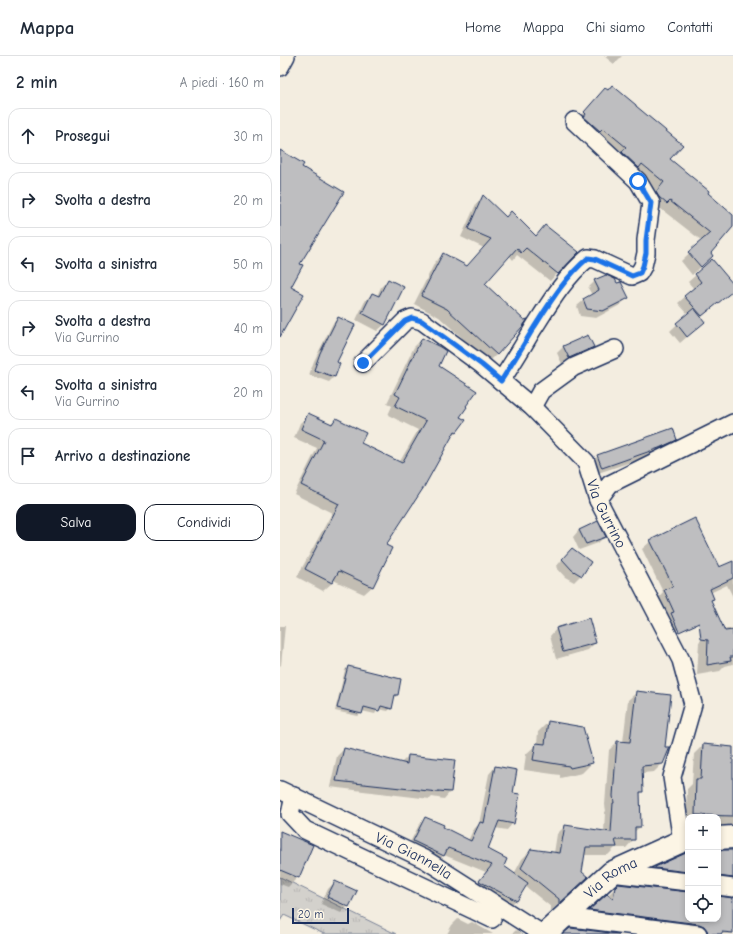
<!DOCTYPE html>
<html lang="it">
<head>
<meta charset="utf-8">
<style>
	body { margin:0; font-family:"Comic Neue",sans-serif; background:#f6f6f7; color:#1f2937 }
	.controls { position:absolute; right:12px; bottom:12px; display:grid; overflow:hidden; border-radius:8px; box-shadow:0 2px 6px #0003 }
	.controls button { width:36px; height:36px; display:grid; place-items:center; padding:0; border:0; border-bottom:1px solid #e0e1e3; background:#fff; color:#1f2937; font:20px sans-serif }
	.scale { position:absolute; left:12px; bottom:10px; width:57px; box-sizing:border-box; padding-left:4px; border:2px solid #1b2f5e; border-top:0; font-size:11px; line-height:14px; white-space:nowrap; color:#1b2f5e; -webkit-text-stroke:3px #fcf5e5; paint-order:stroke }
	.stop { position:absolute; width:12px; height:12px; margin:-9px; border:3px solid #1a73e8; border-radius:50%; background:#fff }
	.stop.end { background:#1a73e8; border-color:#fff; box-shadow:0 1px 4px #0008 }
	.list { margin:0; padding:0; list-style:none }
	h2 { display:flex; justify-content:space-between; align-items:center; height:52px; margin:0; padding:0 16px; font-size:17px }
	h2 small { font-size:13px; font-weight:400; color:#747a83 }
	.list li { display:grid; grid-template-columns:26px 1fr auto; gap:12px; align-items:center; box-sizing:border-box; height:56px; margin:0 8px 8px; padding:0 8px; border:1px solid #e0e1e3; border-radius:12px }
	.list b { display:block; font-size:15px; white-space:nowrap }
	.list p { margin:0; font-size:13px; white-space:nowrap; color:#747a83 }
	.list em { font-size:13px; font-style:normal; color:#747a83 }
	.actions { display:flex; gap:8px; padding:12px 16px }
	.actions a { flex:1; padding:9px 0; border:1px solid #111827; border-radius:12px; text-align:center; font-size:14px; color:#111827 }
	.actions .main { background:#111827; color:#fff }
	.icon { flex:none; width:22px; height:22px; fill:none; stroke:currentColor; stroke-width:2; stroke-linecap:round; stroke-linejoin:round }
	.map { position:relative; flex:none; width:453px; height:878px; overflow:hidden }
	header { display:flex; align-items:center; gap:24px; box-sizing:border-box; height:56px; padding:0 20px; background:#fff; border-bottom:1px solid #e0e1e3 }
	header strong { font-size:19px }
	nav { display:flex; gap:22px; margin-inline-start:auto; font-size:14px }
	main { display:flex }
	aside { flex:1; background:#fff }
	.map>svg:first-child { display:block }
	.grass { fill:url(#grass-tufts); stroke:#778095 }
	.shadow { fill:#0003 }
	.building { fill:#bebec0; stroke:#1b2f5e }
	.lines { fill:none; stroke-linecap:round; stroke-linejoin:round }
	.street-casing { stroke:#1b2f5e; stroke-width:20 }
	.secondary-casing { stroke:#1b2f5e; stroke-width:25 }
	.street { stroke:#fcf5e5; stroke-width:17 }
	.secondary { stroke:#fcf5e5; stroke-width:22 }
	.route { stroke:#1a73e8; stroke-width:5 }
	.labels { text-anchor:middle; dominant-baseline:central; stroke-width:3; stroke-linejoin:round; paint-order:stroke }
	.street-label { font-size:15px; fill:#1b2f5e; stroke:#fcf5e5 }
</style>
</head>
<body>
<header>
<strong>Mappa</strong>
<nav><a>Home</a><a>Mappa</a><a>Chi siamo</a><a>Contatti</a></nav>
</header>
<main>
<aside>
<h2>2 min<small>A piedi · 160 m</small></h2>
<ul class="list">
<li><svg class="icon" aria-label="ahead" viewBox="0 0 24 24"><path d="M12 20V5M6 11l6-6 6 6"/></svg><div><b>Prosegui</b></div><em>30 m</em></li>
<li><svg class="icon" aria-label="right" viewBox="0 0 24 24"><path d="M7 20v-9h11M14 6l5 5-5 5"/></svg><div><b>Svolta a destra</b></div><em>20 m</em></li>
<li><svg class="icon" aria-label="left" viewBox="0 0 24 24"><path d="M17 20v-9H6M10 6l-5 5 5 5"/></svg><div><b>Svolta a sinistra</b></div><em>50 m</em></li>
<li><svg class="icon" aria-label="right" viewBox="0 0 24 24"><path d="M7 20v-9h11M14 6l5 5-5 5"/></svg><div><b>Svolta a destra</b><p>Via Gurrino</p></div><em>40 m</em></li>
<li><svg class="icon" aria-label="left" viewBox="0 0 24 24"><path d="M17 20v-9H6M10 6l-5 5 5 5"/></svg><div><b>Svolta a sinistra</b><p>Via Gurrino</p></div><em>20 m</em></li>
<li><svg class="icon" aria-label="arrive" viewBox="0 0 24 24"><path d="M6 21V4h12l-3 4 3 4H6"/></svg><div><b>Arrivo a destinazione</b></div></li>
</ul>
<div class="actions"><a class="main">Salva</a><a>Condividi</a></div>
</aside>
<div class="map">
<svg width="453" height="878" viewBox="0 0 453 878">
	<defs>
		<pattern id="grass-tufts" width="24" height="20" patternUnits="userSpaceOnUse"><rect width="24" height="20" fill="#d3d1cc"/><path d="M3 7l-1-3M5 7V3M7 7l1-3M15 17l-1-3M17 17v-4M19 17l1-3" fill="none" stroke="#b5b4b2"/></pattern>
	</defs>
	<rect width="100%" height="100%" fill="#f3ede0"/>
	<filter id="ink" filterUnits="userSpaceOnUse"><feTurbulence type="fractalNoise" baseFrequency=".025" numOctaves="2"/><feDisplacementMap in="SourceGraphic" scale="8" xChannelSelector="R" yChannelSelector="G"/><feConvolveMatrix kernelMatrix="1 2 1 2 8 2 1 2 1" color-interpolation-filters="sRGB"/></filter>
	<g filter="url(#ink)">
		<polygon class="grass" points="0,821 116,878 44,878 4,859 0,865"/>
		<g class="shadow">
			<polygon points="324,0 342,0 334,8"/>
			<polygon points="317,42 389,103 453,160 453,169 429,197 424,208 412,219 401,205 422,185 381,153 378,155 368,145 376,135 297,65"/>
			<polygon points="203,140 226,162 256,181 297,197 270,225 237,199 233,204 229,199 203,228 217,298 209,306 159,261 134,248 155,206 163,199 187,210 204,192 181,181 196,148"/>
			<polygon points="432,205 453,230 453,234 420,262 417,272 400,287 390,275 408,258 398,247 414,233 408,226"/>
			<polygon points="108,224 123,232 104,269 97,275 76,264 85,245 92,238 97,240 101,231"/>
			<polygon points="315,225 347,242 340,249 316,262 300,260 297,250 304,244 312,239 308,232"/>
			<polygon points="59,262 54,321 49,326 29,319 34,305 53,267"/>
			<polygon points="142,283 158,310 179,361 184,365 176,376 170,383 104,489 93,530 84,538 53,524 52,527 43,535 17,521 52,457 14,438 37,392 14,382 20,367 29,359 50,368 56,363 80,388 119,407 138,374 108,359 112,350 107,347 134,291"/>
			<polygon points="284,290 313,291 306,298 282,308 277,297"/>
			<polygon points="396,383 389,390 372,399 315,418 311,407 318,400"/>
			<polygon points="299,474 325,480 318,487 299,494 293,481"/>
			<polygon points="371,485 439,512 453,506 453,541 447,529 430,537 433,543 431,545 426,564 390,576 376,544 383,536 362,493"/>
			<polygon points="285,500 301,519 294,526 285,521 276,511"/>
			<polygon points="0,570 5,570 1,609 0,610"/>
			<polygon points="453,572 453,608 445,610 440,615 417,619 419,586 429,576"/>
			<polygon points="276,573 315,587 308,594 276,603 270,580"/>
			<polygon points="68,611 117,639 113,642 111,652 108,655 98,653 95,658 82,655 82,657 78,660 55,655 65,614"/>
			<polygon points="357,636 382,708 374,716 362,717 362,736 359,739 360,771 354,776 354,783 346,792 335,792 328,799 304,799 298,830 271,855 271,851 245,830 236,844 229,851 193,832 206,816 164,799 157,806 127,792 139,769 146,762 161,772 188,785 193,774 199,768 209,718 215,711 231,738 233,767 227,774 215,772 206,794 223,810 234,818 242,803 251,794 274,797 277,778 285,770 324,776 325,756 326,755 325,749 329,694 337,686 343,686 348,644"/>
			<polygon points="268,666 312,707 302,717 280,722 280,719 244,714 246,698 257,688 258,676"/>
			<polygon points="423,689 453,692 453,770 438,769 438,761 408,761 408,768 406,768 407,733 412,728 414,698"/>
			<polygon points="64,693 121,707 128,700 170,736 164,743 152,741 150,743 50,731 57,700"/>
			<polygon points="0,777 18,821 8,831 0,828"/>
			<polygon points="438,795 453,795 453,830 438,826"/>
			<polygon points="408,797 408,824 369,818 375,812"/>
			<polygon points="55,826 68,850 61,857 41,848 48,833"/>
			<polygon points="338,829 408,837 408,863 438,863 438,841 453,843 453,878 420,878 305,860 327,839 329,841 329,838"/>
			<polygon points="178,863 188,868 192,866 213,878 167,878 172,869"/>
			<polygon points="236,874 242,878 232,878"/>
		</g>
		<g class="building">
			<polygon points="332,29 356,49 356,50 403,89 390,103 429,135 428,137 453,159 453,171 431,197 433,200 421,211 408,196 430,177 390,145 387,148 379,141 376,136 384,126 362,108 359,112 342,96 346,91 323,72 320,75 304,61 306,58 304,56 325,32 328,34"/>
			<polygon points="0,94 24,108 22,111 64,136 20,208 23,209 11,231 24,238 0,281"/>
			<polygon points="203,139 226,161 231,155 256,180 265,169 299,196 278,218 246,192 241,197 237,192 205,228 244,264 248,263 243,270 217,299 167,253 141,240 163,197 187,210 211,183 188,173"/>
			<polygon points="432,203 453,228 453,235 422,260 404,240 421,226 415,218"/>
			<polygon points="326,219 335,223 337,227 341,226 349,242 323,255 307,253 303,243 319,234 314,224"/>
			<polygon points="108,223 124,231 105,269 82,257 92,237 99,240"/>
			<polygon points="414,252 425,266 407,281 396,267"/>
			<polygon points="58,261 75,269 57,306 60,308 55,321 34,314 40,297"/>
			<polygon points="308,279 314,291 289,302 283,290"/>
			<polygon points="142,282 160,291 166,295 159,310 197,335 186,350 187,351 180,361 186,364 177,376 175,375 144,431 106,489 112,492 93,531 59,515 52,527 25,513 59,448 21,429 44,384 21,373 28,357 52,368 56,362 86,377 81,387 122,407 146,365 115,350 120,341 115,338"/>
			<polygon points="393,372 397,384 379,392 322,412 317,399"/>
			<polygon points="415,462 439,511 453,505 453,522 430,533 434,543 431,544 445,575 453,574 453,601 450,601 451,605 427,609 428,584 421,583 419,567 399,576 391,557 394,556 384,534 393,530 370,484"/>
			<polygon points="318,465 326,481 306,488 299,474"/>
			<polygon points="292,492 311,506 302,520 292,514 282,503"/>
			<polygon points="309,562 316,587 283,596 276,572"/>
			<polygon points="68,610 121,623 118,639 115,639 112,653 101,650 99,655 84,651 82,658 57,652"/>
			<polygon points="356,635 391,639 385,691 390,691 383,708 362,710 363,736 360,736 361,771 355,771 355,784 335,784 337,791 306,791 302,816 308,821 279,848 279,843 241,812 251,793 280,797 285,769 331,776 333,747 334,747 333,740 337,685 350,686"/>
			<polygon points="268,665 303,671 313,707 290,712 289,710 253,704 256,687 265,688"/>
			<polygon points="423,688 453,691 453,760 415,759 416,723 421,723"/>
			<polygon points="64,692 127,708 128,699 175,704 171,736 158,735 158,736 56,725"/>
			<polygon points="215,710 237,714 233,737 240,738 234,768 219,765 208,793 227,803 224,810 248,827 237,845 199,825 212,809 168,792 164,800 133,785 145,761 164,769 163,771 191,785 200,766 204,767"/>
			<polygon points="0,775 33,789 19,822 0,814"/>
			<polygon points="438,794 453,794 453,822 438,820"/>
			<polygon points="406,797 408,797 408,816 375,812 375,811"/>
			<polygon points="55,825 77,835 69,851 47,841"/>
			<polygon points="338,828 408,836 408,863 438,863 438,840 453,842 453,877 442,876 442,878 428,878 427,874 424,870 419,868 309,854 327,838 333,843 335,831"/>
			<polygon points="290,872 339,878 283,878"/>
		</g>
		<g class="lines">
			<defs>
				<g id="street">
					<polyline points="0,11 6,0"/>
					<path id="s1" d="M83,307L125,265L132,262L142,265L202,309L252,351L306,406L318,444L401,604L413,648L392,721L402,785"/>
					<path d="M221,325C232,308 243,290 253,273C269,248 285,221 308,202L315,203L352,220L359,217L363,210L366,197V184L371,147L358,125L294,65"/>
					<polyline points="252,351 261,335 294,311 335,293"/>
					<polyline points="318,444 330,428 453,367"/>
					<path id="s2" d="M0,734L146,804L262,878"/>
					<polyline points="14,740 10,758 25,774 212,863"/>
					<polyline points="331,817 408,826"/>
					<polyline points="438,830 453,832"/>
					<polyline points="284,861 418,878"/>
				</g>
				<g id="secondary">
					<polyline points="438,782 453,781"/>
					<path id="s3" d="M265,878L331,817L402,785L408,784"/>
				</g>
			</defs>
			<use href="#street" class="street-casing"/>
			<use href="#secondary" class="secondary-casing"/>
			<use href="#street" class="street"/>
			<use href="#secondary" class="secondary"/>
		</g>
	</g>
	<g class="lines" filter="url(#ink)">
		<path class="route" d="M83,307L125,265L132,262L142,265L202,309L221,325C232,308 243,290 253,273C269,248 285,221 308,202L315,203L352,220L360,217L363,210L366,197V184L371,147L358,125"/>
	</g>
	<g class="labels">
		<g class="street-label">
			<text stroke="none"><textPath href="#s1" startOffset="350">Via Gurrino</textPath></text>
			<text stroke="none"><textPath href="#s2" startOffset="149">Via Giannella</textPath></text>
			<text stroke="none"><textPath href="#s3" startOffset="87">Via Roma</textPath></text>
		</g>
	</g>
</svg>
<div class="controls">
<button>+</button>
<button>−</button>
<button><svg class="icon" aria-label="locate" viewBox="0 0 24 24"><circle cx="12" cy="12" r="6"/><path d="M12 2v4M12 18v4M2 12h4M18 12h4"/></svg></button>
</div>
<div class="scale">20 m</div>
<div class="stop" style="left:358px;top:125px"></div>
<div class="stop end" style="left:83px;top:307px"></div>
</div>
</main>
</body>
</html>
